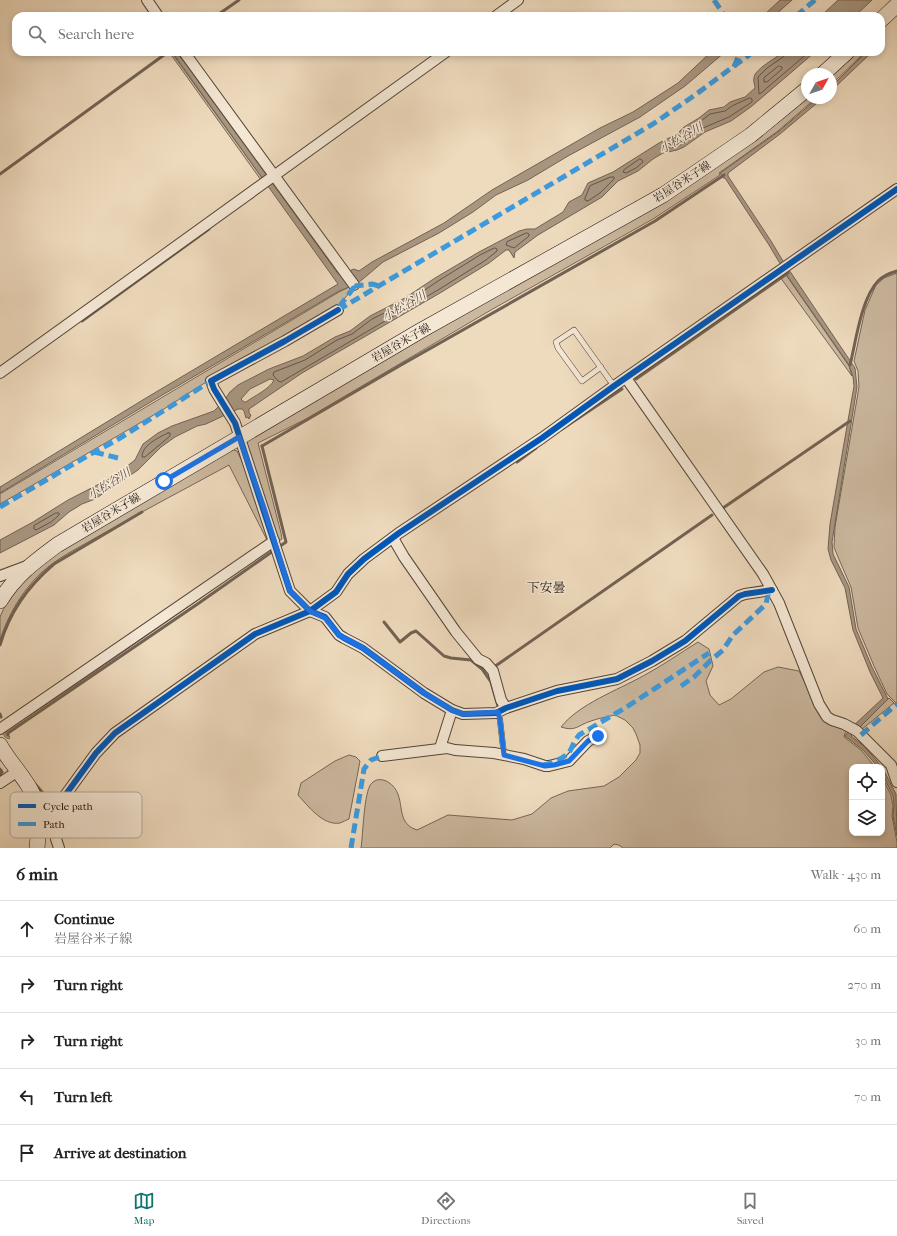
<!DOCTYPE html>
<html lang="en">
<head>
<meta charset="utf-8">
<style>
	body { margin:0; font-family:"IM FELL French Canon","Noto Serif JP",serif; background:#f2f2f2; color:#222 }
	.controls { position:absolute; right:12px; bottom:12px; display:grid; overflow:hidden; border-radius:8px; box-shadow:0 2px 6px #0003 }
	.controls button { width:36px; height:36px; display:grid; place-items:center; padding:0; border:0; border-bottom:1px solid #e0e0e0; background:#fff; color:#222; font:20px sans-serif }
	.compass { position:absolute; left:801px; top:68px; width:36px; height:36px; border-radius:50%; background:#fff; box-shadow:0 2px 6px #0003; rotate:50deg }
	.stop { position:absolute; width:12px; height:12px; margin:-9px; border:3px solid #1a73e8; border-radius:50%; background:#fff }
	.stop.end { background:#1a73e8; border-color:#fff; box-shadow:0 1px 4px #0008 }
	.list { margin:0; padding:0; list-style:none }
	h2 { display:flex; justify-content:space-between; align-items:center; height:52px; margin:0; padding:0 16px; font-size:17px }
	h2 small { font-size:13px; font-weight:400; color:#767676 }
	.list li { display:grid; grid-template-columns:26px 1fr auto; gap:12px; align-items:center; box-sizing:border-box; height:56px; padding:0 16px; border-top:1px solid #e0e0e0 }
	.list b { display:block; font-size:15px; white-space:nowrap }
	.list p { margin:0; font-size:13px; white-space:nowrap; color:#767676 }
	.list em { font-size:13px; font-style:normal; color:#767676 }
	.icon { flex:none; width:22px; height:22px; fill:none; stroke:currentColor; stroke-width:2; stroke-linecap:round; stroke-linejoin:round }
	.map { position:relative; flex:none; width:897px; height:848px; overflow:hidden }
	.search { position:absolute; background:#fff; box-shadow:0 2px 6px #0003; left:12px; right:12px; top:12px; height:44px; display:flex; align-items:center; gap:10px; box-sizing:border-box; padding:0 14px; border-radius:12px; color:#767676; font-size:15px }
	.sheet { height:332px; background:#fff }
	nav { display:flex; justify-content:space-around; align-items:center; box-sizing:border-box; height:56px; border-top:1px solid #e0e0e0; background:#fff; font-size:11px; color:#767676 }
	nav a { display:grid; justify-items:center; gap:2px }
	nav .on { color:#0f766e }
	.map>svg:first-child { display:block }
	.green { fill:#cbb89f; stroke:#766656 }
	.water { fill:#a89681; stroke:#726253; fill-rule:evenodd }
	.lines { fill:none; stroke-linecap:round; stroke-linejoin:round }
	.shore { stroke:#645447; stroke-width:1 }
	.stream { stroke:#726253; stroke-width:3 }
	.service-casing { stroke:#544539; stroke-width:6 }
	.minor-casing { stroke:#544539; stroke-width:12 }
	.secondary-casing { stroke:#20130d; stroke-width:16 }
	.service { stroke:#f4e7d4; stroke-width:5 }
	.minor { stroke:#f4e7d4; stroke-width:10 }
	.secondary { stroke:#f4e7d4; stroke-width:15 }
	.quiet { stroke:#3c9ade; stroke-width:5; stroke-dasharray:10 5; stroke-linecap:butt }
	.cycleway-casing { stroke:#f4e7d4; stroke-width:8 }
	.cycleway { stroke:#0057b8; stroke-width:6 }
	.route { stroke:#1a73e8; stroke-width:5 }
	.labels { text-anchor:middle; dominant-baseline:central; stroke-width:3; stroke-linejoin:round; paint-order:stroke }
	.street-label { font-size:11px; fill:#20130d; stroke:#f4e7d4 }
	.water-label { font-size:12px; font-style:italic; fill:#5d4e41; stroke:#f4e7d4 }
	.quarter-label { font-size:13px; fill:#20130d; stroke:#f4e7d4 }
	.key { fill:#f4e7d4; stroke:#b4a798; stroke-width:1 }
	.key-label { font-size:11px; fill:#20130d }
</style>
</head>
<body>
<div class="map">
<svg width="897" height="848" viewBox="0 0 897 848">
	<rect width="100%" height="100%" fill="#eedabd"/>
	<filter id="stains"><feTurbulence type="fractalNoise" baseFrequency=".005" numOctaves="4"/><feColorMatrix values="0 0 0 0 .2 0 0 0 0 .09 0 0 0 0 .02 0 0 0 .5 -.17"/></filter>
	<radialGradient id="worn" r=".72"><stop offset=".6" stop-color="#630" stop-opacity="0"/><stop offset="1" stop-color="#630" stop-opacity=".3"/></radialGradient>
	<g class="green">
		<polygon points="169,52 171,52 263,179 261,180"/>
		<polygon points="855,52 865,52 831,85 831,74"/>
		<polygon points="807,98 816,98 778,131 719,173 720,175 653,219 491,310 306,419 258,443 281,533 282,539 279,541 248,451 247,443 248,440"/>
		<polygon points="784,272 849,366 852,376 780,277"/>
		<polygon points="897,273 897,704 887,694 874,666 858,628 851,587 838,557 834,547 835,527 859,387 858,371 854,361 865,310 876,285 884,278"/>
		<polygon points="351,286 350,292 338,306 214,377 164,409 0,504 0,494 339,292"/>
		<path d="M231,449L237,451L246,469L269,533L268,542L229,465C185,489 141,512 97,537C78,548 57,558 41,573C22,591 8,615 0,640V617L3,610L11,596L41,561Z"/>
		<polygon points="206,592 205,595 77,684 6,731 6,735 10,737 9,739 5,737 2,731"/>
		<path d="M698,642L709,649L713,666L706,681L710,695L719,705L731,699L764,672L778,667L799,671L820,712L846,730L844,737L861,750L875,767H852V833H882V777L891,795L893,806L892,816L897,842V848H623L619,845L614,844L610,848H361C363,835 364,792 371,784C376,778 383,779 388,782C409,795 392,822 417,830L448,815L512,820L532,814L551,798L568,791L604,786L619,777L636,760L640,753V745L636,734L633,728L625,720L615,715C607,717 599,718 591,721C578,725 576,732 561,727C579,704 618,690 643,676C662,666 680,653 698,642Z"/>
		<polygon points="889,698 894,703 861,730 857,730"/>
		<path d="M349,755L356,757L360,761L349,819C346,820 343,822 340,823C323,826 308,806 298,795L301,783L335,761Z"/>
	</g>
	<g class="water">
		<polygon points="780,0 792,0 774,16 763,16"/>
		<polygon points="838,0 872,0 855,16 821,16"/>
		<polygon points="172,52 177,52 339,275 354,269 359,271 372,262 444,223 492,190 600,128 633,112 678,83 711,52 725,52 685,86 640,117 568,156 528,180 496,195 473,212 439,233 383,262 357,284 339,291 154,400 0,493 0,487 151,395 338,284"/>
		<path d="M783,52H815L752,106L731,121L705,132L684,147L677,150L663,153L653,159L638,171L618,181L602,197L538,235L515,252L514,258L509,250H506L489,263L440,293L302,373L249,409V413L251,415L249,419L248,417L246,418L244,411L242,409H238L206,424L197,426L175,437L161,447L138,470L117,484L95,499L82,504L69,512L54,525L0,553V540L33,522L68,500L113,477L135,460L143,444L158,433L172,426L214,411L224,401L230,392L238,385L269,369L303,356L335,337L350,331L370,316L405,298L435,278L479,252L519,231L527,229H535L563,212L569,202L582,195L588,183L613,172L659,143L677,134L684,127L699,118L709,110L724,107L730,102L745,97L755,88C755,85 753,81 754,78C754,69 777,58 783,52ZM270,379L274,380C270,389 254,396 246,402H244L241,399L250,389Z"/>
		<polygon points="866,52 872,52 831,91 831,87"/>
		<polygon points="818,98 823,98 780,134 728,173 728,176 771,241 783,261 855,368 857,387 832,542 833,554 849,587 856,629 872,667 888,699 851,736 865,747 882,767 878,767 863,750 845,736 850,729 883,698 870,672 853,630 845,588 831,560 828,549 830,524 854,386 853,377 849,365 788,277 769,245 725,178 723,178 720,173 778,132"/>
		<polygon points="882,767 896,794 897,836 893,816 894,805 893,796 882,773"/>
	</g>
	<g class="lines">
		<g class="shore">
			<polyline points="786,52 783,57 767,68 758,77 759,94 761,93 809,52"/>
			<polygon points="779,66 782,67 782,69 767,82 764,82 764,78"/>
			<polygon points="750,98 752,99 752,102 729,117 703,128 682,144 676,147 666,148 664,148 664,145 679,138 710,114 725,111 732,106"/>
			<polygon points="640,159 642,160 643,162 636,168 626,173 623,172 624,170"/>
			<polygon points="611,177 614,177 614,179 600,193 588,201 585,200 585,198 590,186"/>
			<polygon points="527,233 529,234 529,236 514,248 506,245 507,242"/>
			<polygon points="495,248 497,249 497,251 486,260 438,290 281,382 278,381 273,375 274,372 305,360 337,340 352,334 372,319 407,302 438,281 480,255"/>
			<path d="M168,433H170V436L145,457H142C142,445 158,438 168,433Z"/>
			<polygon points="56,513 59,513 59,515 51,522 36,530 34,529 34,526"/>
		</g>
		<g class="stream">
			<polyline points="216,16 239,0"/>
			<polyline points="0,174 168,52"/>
			<polyline points="82,321 209,229"/>
			<path d="M850,365C856,341 861,299 878,281C883,276 890,273 897,271"/>
			<polyline points="636,379 788,273"/>
			<polyline points="562,429 622,389"/>
			<polyline points="262,446 401,365 655,221 724,175"/>
			<polyline points="517,462 536,448"/>
			<polyline points="723,508 850,421"/>
			<polyline points="384,622 400,642 411,633 416,631 444,656 451,658 471,660 482,669 491,682 498,706"/>
			<path d="M0,645C9,613 28,586 54,564L142,512"/>
			<polyline points="494,667 712,515"/>
			<polyline points="0,714 1,717"/>
			<polyline points="8,735 8,733 199,603 286,542 262,446"/>
			<polyline points="0,769 2,772 0,775"/>
			<polyline points="35,784 43,793"/>
		</g>
		<defs>
			<g id="service">
				<polyline points="601,367 582,381 558,348 556,342 574,330 614,386"/>
				<polyline points="498,712 500,720 504,755"/>
			</g>
			<g id="minor">
				<polyline points="147,0 158,16"/>
				<polyline points="496,16 518,0"/>
				<polyline points="184,52 354,285"/>
				<polyline points="338,310 285,341 211,381 214,389 235,423 290,591 310,611 325,617 339,635 344,638 363,648 424,693 452,710 463,714 496,713 506,708 557,691 617,679 652,661 685,641 739,596 745,594 772,590"/>
				<polyline points="0,373 446,52"/>
				<polyline points="626,378 763,574 779,603 819,704 827,717 832,720 844,724 857,731 891,765 897,782"/>
				<polyline points="393,538 404,557 456,632 478,659 486,663 493,671 501,700 506,708"/>
				<polyline points="0,576 27,566"/>
				<polyline points="0,729 274,541"/>
				<polyline points="440,748 452,710"/>
				<polyline points="382,756 447,748 455,750 494,753 524,759 545,766 549,766 569,761 588,741 598,736"/>
				<polyline points="0,783 18,771"/>
				<polyline points="38,806 61,801 96,753 115,733 255,634 310,611 336,592 348,574 364,559 399,533 542,438 614,386 897,189"/>
				<polyline points="59,848 56,839 62,820 61,801"/>
			</g>
			<g id="secondary">
				<polyline points="881,20 897,5"/>
				<polyline points="823,74 847,52"/>
				<path d="M0,601C15,576 34,562 57,545L420,331L663,195L751,135L807,89"/>
				<path d="M0,745C11,765 31,783 37,805C41,818 38,835 37,848"/>
			</g>
		</defs>
		<use href="#service" class="service-casing"/>
		<use href="#minor" class="minor-casing"/>
		<use href="#secondary" class="secondary-casing"/>
		<use href="#service" class="service"/>
		<use href="#minor" class="minor"/>
		<use href="#secondary" class="secondary"/>
		<g class="quiet">
			<polyline points="714,0 725,16"/>
			<polyline points="796,16 815,0"/>
			<polyline points="734,67 740,52"/>
			<polyline points="354,285 355,286 372,284 379,286"/>
			<polyline points="339,307 355,286"/>
			<polyline points="338,310 653,124 695,95 753,52"/>
			<polyline points="94,452 118,458"/>
			<polyline points="0,507 89,455 117,440 211,381"/>
			<polyline points="681,686 694,677 710,661 723,650 733,635 766,604 769,590"/>
			<polyline points="861,735 897,704"/>
			<path d="M543,765C552,763 567,758 571,749C574,743 575,740 579,735L625,708L709,653"/>
			<polyline points="351,848 364,769 371,760 382,756"/>
		</g>
		<defs>
			<g id="cycleway">
				<polyline points="338,310 285,341 211,381 214,389 235,423 290,591 310,611 325,617 339,635 344,638 363,648 424,693 452,710 463,714 496,713 506,708 557,691 617,679 652,661 685,641 739,596 745,594 772,590"/>
				<polyline points="38,806 61,801 96,753 115,733 255,634 310,611 336,592 348,574 364,559 399,533 542,438 614,386 897,189"/>
			</g>
		</defs>
		<use href="#cycleway" class="cycleway-casing"/>
		<use href="#cycleway" class="cycleway"/>
	</g>
	<g class="lines">
		<polyline class="route" points="164,481 239,437 264,508 290,591 310,611 325,618 339,635 363,648 424,693 452,710 463,714 498,712 500,720 504,755 545,766 554,765 569,761 588,741 598,736"/>
	</g>
	<g class="labels">
		<g class="street-label">
			<text transform="translate(682 182) rotate(-33)">岩屋谷米子線</text>
			<text transform="translate(401 343) rotate(-30)">岩屋谷米子線</text>
			<text transform="translate(111 513) rotate(-31)">岩屋谷米子線</text>
		</g>
		<g class="water-label">
			<text transform="translate(681 138) rotate(-30)">小松谷川</text>
			<text transform="translate(404 306) rotate(-30)">小松谷川</text>
			<text transform="translate(109 484) rotate(-32)">小松谷川</text>
		</g>
		<g class="quarter-label">
			<text x="546" y="587">下安曇</text>
		</g>
	</g>
	<rect x="10" y="792" width="132" height="46" rx="6" class="key"/>
	<rect x="18" y="804" width="18" height="4" fill="#0057b8"/>
	<rect x="18" y="822" width="18" height="4" fill="#3c9ade"/>
	<g class="key-label">
		<text x="43" y="810">Cycle path</text>
		<text x="43" y="828">Path</text>
	</g>
	<rect width="100%" height="100%" filter="url(#stains)"/>
	<rect width="100%" height="100%" fill="url(#worn)"/>
</svg>
<div class="controls">
<button><svg class="icon" aria-label="locate" viewBox="0 0 24 24"><circle cx="12" cy="12" r="6"/><path d="M12 2v4M12 18v4M2 12h4M18 12h4"/></svg></button>
<button><svg class="icon" aria-label="layers" viewBox="0 0 24 24"><path d="M12 4l9 5-9 5-9-5zM3 14l9 5 9-5"/></svg></button>
</div>
<svg class="compass" viewBox="-18 -18 36 36"><path d="M0-13l5 13h-10z" fill="#e53935"/><path d="M0 13l5-13h-10z" fill="#767676"/></svg>
<div class="stop" style="left:164px;top:481px"></div>
<div class="stop end" style="left:598px;top:736px"></div>
<div class="search"><svg class="icon" aria-label="search" viewBox="0 0 24 24"><circle cx="10" cy="10" r="6"/><path d="M15 15l6 6"/></svg>Search here</div>
</div>
<section class="sheet">
<h2>6 min<small>Walk · 430 m</small></h2>
<ul class="list">
<li><svg class="icon" aria-label="ahead" viewBox="0 0 24 24"><path d="M12 20V5M6 11l6-6 6 6"/></svg><div><b>Continue</b><p>岩屋谷米子線</p></div><em>60 m</em></li>
<li><svg class="icon" aria-label="right" viewBox="0 0 24 24"><path d="M7 20v-9h11M14 6l5 5-5 5"/></svg><div><b>Turn right</b></div><em>270 m</em></li>
<li><svg class="icon" aria-label="right" viewBox="0 0 24 24"><path d="M7 20v-9h11M14 6l5 5-5 5"/></svg><div><b>Turn right</b></div><em>30 m</em></li>
<li><svg class="icon" aria-label="left" viewBox="0 0 24 24"><path d="M17 20v-9H6M10 6l-5 5 5 5"/></svg><div><b>Turn left</b></div><em>70 m</em></li>
<li><svg class="icon" aria-label="arrive" viewBox="0 0 24 24"><path d="M6 21V4h12l-3 4 3 4H6"/></svg><div><b>Arrive at destination</b></div></li>
</ul>
</section>
<nav>
<a class="on"><svg class="icon" aria-label="map" viewBox="0 0 24 24"><path d="M3 6l6-2 6 2 6-2v14l-6 2-6-2-6 2zM9 4v14M15 6v14"/></svg>Map</a>
<a><svg class="icon" aria-label="directions" viewBox="0 0 24 24"><path d="M12 3l9 9-9 9-9-9zM9 14v-3h6M13 9l2 2-2 2"/></svg>Directions</a>
<a><svg class="icon" aria-label="saved" viewBox="0 0 24 24"><path d="M7 4h10v16l-5-4-5 4z"/></svg>Saved</a>
</nav>
</body>
</html>
